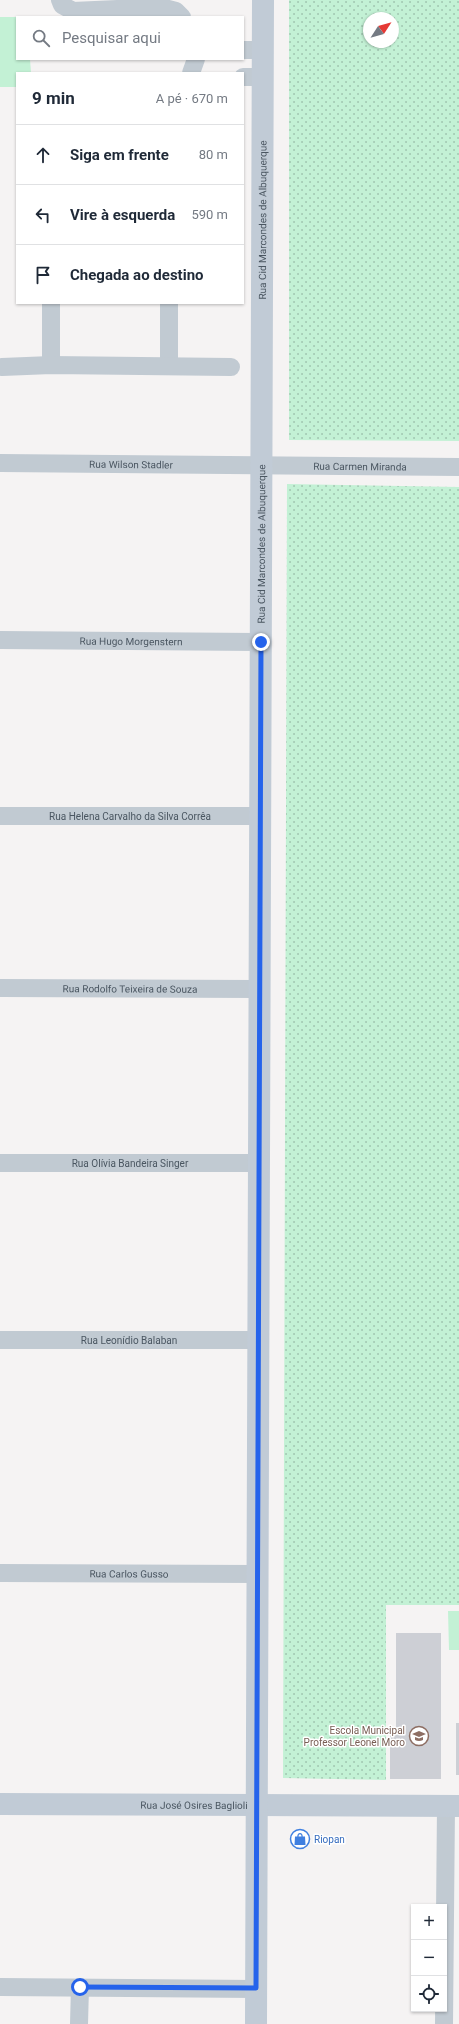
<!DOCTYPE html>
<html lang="pt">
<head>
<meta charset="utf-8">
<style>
	body { margin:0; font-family:Roboto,sans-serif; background:#f6f6f7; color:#1f2937 }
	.controls { position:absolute; right:12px; bottom:12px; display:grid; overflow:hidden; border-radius:0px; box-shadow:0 1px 3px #0004 }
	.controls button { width:36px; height:36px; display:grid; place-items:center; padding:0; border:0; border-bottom:1px solid #e0e1e3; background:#fff; color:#1f2937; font:20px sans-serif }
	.compass { position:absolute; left:363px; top:12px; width:36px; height:36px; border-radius:50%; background:#fff; box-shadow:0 1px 3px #0004; rotate:54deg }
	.stop { position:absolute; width:12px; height:12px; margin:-9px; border:3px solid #2563eb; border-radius:50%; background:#fff }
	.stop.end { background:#2563eb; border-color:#fff; box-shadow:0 1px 4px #0008 }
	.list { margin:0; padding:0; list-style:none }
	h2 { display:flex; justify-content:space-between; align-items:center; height:52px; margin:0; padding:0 16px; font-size:17px }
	h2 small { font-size:13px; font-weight:400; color:#747a83 }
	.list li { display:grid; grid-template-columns:26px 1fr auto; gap:12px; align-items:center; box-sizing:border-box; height:60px; padding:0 16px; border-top:1px solid #e0e1e3 }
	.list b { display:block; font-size:15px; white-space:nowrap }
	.list em { font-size:13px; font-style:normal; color:#747a83 }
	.icon { flex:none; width:22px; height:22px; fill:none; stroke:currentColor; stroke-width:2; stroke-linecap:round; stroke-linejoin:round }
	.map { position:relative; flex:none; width:459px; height:2024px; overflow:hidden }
	.search { position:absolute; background:#fff; box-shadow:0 1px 3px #0004; left:16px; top:16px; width:228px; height:44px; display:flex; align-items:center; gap:10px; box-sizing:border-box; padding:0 14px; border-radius:0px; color:#747a83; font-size:15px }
	.panel { position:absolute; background:#fff; box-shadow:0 1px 3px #0004; left:16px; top:72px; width:228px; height:232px; border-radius:0px }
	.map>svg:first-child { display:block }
	.grass { fill:url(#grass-dots); fill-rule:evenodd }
	.pitch { fill:#c3f1d5 }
	.building { fill:#cdcfd5 }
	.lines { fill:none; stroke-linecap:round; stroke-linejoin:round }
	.street { stroke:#c1cad2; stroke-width:18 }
	.secondary { stroke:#c1cbd6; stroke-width:22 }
	.route { stroke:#2563eb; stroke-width:5 }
	.labels { text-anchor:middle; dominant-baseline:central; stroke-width:3; stroke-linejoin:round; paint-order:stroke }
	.street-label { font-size:10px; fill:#4a5661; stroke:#fff }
	.education-label { font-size:10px; fill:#785e54; stroke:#fff; text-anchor:end }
	.shop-label { font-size:10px; fill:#366cbe; stroke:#fff; text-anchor:start }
</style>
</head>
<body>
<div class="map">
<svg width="459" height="2024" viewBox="0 0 459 2024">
	<defs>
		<pattern id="grass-dots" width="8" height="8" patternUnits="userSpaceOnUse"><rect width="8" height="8" fill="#c3f1d5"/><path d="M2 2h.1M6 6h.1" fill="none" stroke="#a0c6b0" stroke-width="1.8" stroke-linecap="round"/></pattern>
	</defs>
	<rect width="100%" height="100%" fill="#f5f3f3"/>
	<g class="grass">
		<path d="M289,0H459V441L289,440ZM369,18H393V42H369Z"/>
		<polygon points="287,484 459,487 459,1605 386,1605 386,1780 283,1778"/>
	</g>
	<g class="pitch">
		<polygon points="0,17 17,17 17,59 30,59 31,73 17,73 17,87 0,87"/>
		<polygon points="448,1611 459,1611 459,1650 449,1650"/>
	</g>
	<g class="building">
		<polygon points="396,1633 441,1633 441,1779 390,1779 390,1732 396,1732"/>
		<rect x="456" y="1723" width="3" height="52"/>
	</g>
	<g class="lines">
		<g class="street">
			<polyline points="60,0 62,5 73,11 161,7 176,11 182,17"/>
			<polyline points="243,50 263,50"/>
			<polyline points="191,73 196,59"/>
			<polyline points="243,77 263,77"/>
			<polyline points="51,303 51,365"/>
			<polyline points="169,303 169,366"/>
			<polyline points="2,367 51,365 231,367"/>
			<path id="s1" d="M0,463L459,467"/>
			<path id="s2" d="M0,640L261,642"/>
			<path id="s3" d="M0,816H260"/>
			<path id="s4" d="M0,988L260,989"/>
			<path id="s5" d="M0,1163H259"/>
			<path id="s6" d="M0,1340H259"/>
			<path id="s7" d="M0,1573L258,1574"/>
			<polyline points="0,1987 257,1989"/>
			<polyline points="79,2024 80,1987"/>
			<polyline points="444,2024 446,1806"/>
		</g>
		<g class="secondary">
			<path id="s8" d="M0,1804L459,1806"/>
			<path id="s9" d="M256,2024L263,0"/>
		</g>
	</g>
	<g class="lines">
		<polyline class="route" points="80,1987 256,1988 261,642"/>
	</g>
	<defs>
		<symbol id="school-ring" viewBox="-11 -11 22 22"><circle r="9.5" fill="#fff" stroke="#8d6e63" stroke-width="1.5"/><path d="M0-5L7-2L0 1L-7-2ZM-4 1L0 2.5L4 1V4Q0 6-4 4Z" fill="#8d6e63"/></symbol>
		<symbol id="shop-ring" viewBox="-11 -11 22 22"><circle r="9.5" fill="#fff" stroke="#3f7fe0" stroke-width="1.5"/><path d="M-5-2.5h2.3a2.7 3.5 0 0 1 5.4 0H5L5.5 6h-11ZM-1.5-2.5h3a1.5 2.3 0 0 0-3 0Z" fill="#3f7fe0"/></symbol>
	</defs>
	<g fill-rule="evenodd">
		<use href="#school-ring" x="408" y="1725" width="22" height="22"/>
		<use href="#shop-ring" x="289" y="1828" width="22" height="22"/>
	</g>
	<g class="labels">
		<g class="street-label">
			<text stroke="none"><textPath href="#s9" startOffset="1804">Rua Cid Marcondes de Albuquerque</textPath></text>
			<text stroke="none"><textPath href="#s1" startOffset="131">Rua Wilson Stadler</textPath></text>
			<text stroke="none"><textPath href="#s1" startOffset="360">Rua Carmen Miranda</textPath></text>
			<text stroke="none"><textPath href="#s9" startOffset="1480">Rua Cid Marcondes de Albuquerque</textPath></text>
			<text stroke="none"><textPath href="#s2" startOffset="131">Rua Hugo Morgenstern</textPath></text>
			<text stroke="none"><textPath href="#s3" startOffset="130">Rua Helena Carvalho da Silva Corrêa</textPath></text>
			<text stroke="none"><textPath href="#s4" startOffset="130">Rua Rodolfo Teixeira de Souza</textPath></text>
			<text stroke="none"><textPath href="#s5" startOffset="130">Rua Olívia Bandeira Singer</textPath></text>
			<text stroke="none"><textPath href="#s6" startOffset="129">Rua Leonídio Balaban</textPath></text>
			<text stroke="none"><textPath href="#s7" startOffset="129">Rua Carlos Gusso</textPath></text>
			<text stroke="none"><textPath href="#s8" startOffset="194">Rua José Osires Baglioli</textPath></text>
		</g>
		<g class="education-label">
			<text x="405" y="1730">Escola Municipal<tspan x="405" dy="12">Professor Leonel Moro</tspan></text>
		</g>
		<g class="shop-label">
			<text x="314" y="1839">Riopan</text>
		</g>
	</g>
</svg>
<div class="controls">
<button>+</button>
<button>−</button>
<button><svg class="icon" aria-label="locate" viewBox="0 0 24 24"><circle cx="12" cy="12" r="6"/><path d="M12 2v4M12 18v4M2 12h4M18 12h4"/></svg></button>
</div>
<svg class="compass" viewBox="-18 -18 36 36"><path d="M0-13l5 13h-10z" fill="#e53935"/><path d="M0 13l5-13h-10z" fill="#747a83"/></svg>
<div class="stop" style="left:80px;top:1987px"></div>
<div class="stop end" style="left:261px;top:642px"></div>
<div class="search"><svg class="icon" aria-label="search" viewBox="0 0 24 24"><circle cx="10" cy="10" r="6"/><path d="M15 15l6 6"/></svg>Pesquisar aqui</div>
<section class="panel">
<h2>9 min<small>A pé · 670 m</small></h2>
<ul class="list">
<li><svg class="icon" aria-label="ahead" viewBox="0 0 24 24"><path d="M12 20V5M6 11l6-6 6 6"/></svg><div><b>Siga em frente</b></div><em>80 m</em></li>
<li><svg class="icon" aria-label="left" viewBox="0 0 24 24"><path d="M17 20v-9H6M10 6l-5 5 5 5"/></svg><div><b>Vire à esquerda</b></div><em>590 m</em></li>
<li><svg class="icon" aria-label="arrive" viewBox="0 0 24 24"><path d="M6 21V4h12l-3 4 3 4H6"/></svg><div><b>Chegada ao destino</b></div></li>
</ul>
</section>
</div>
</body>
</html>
